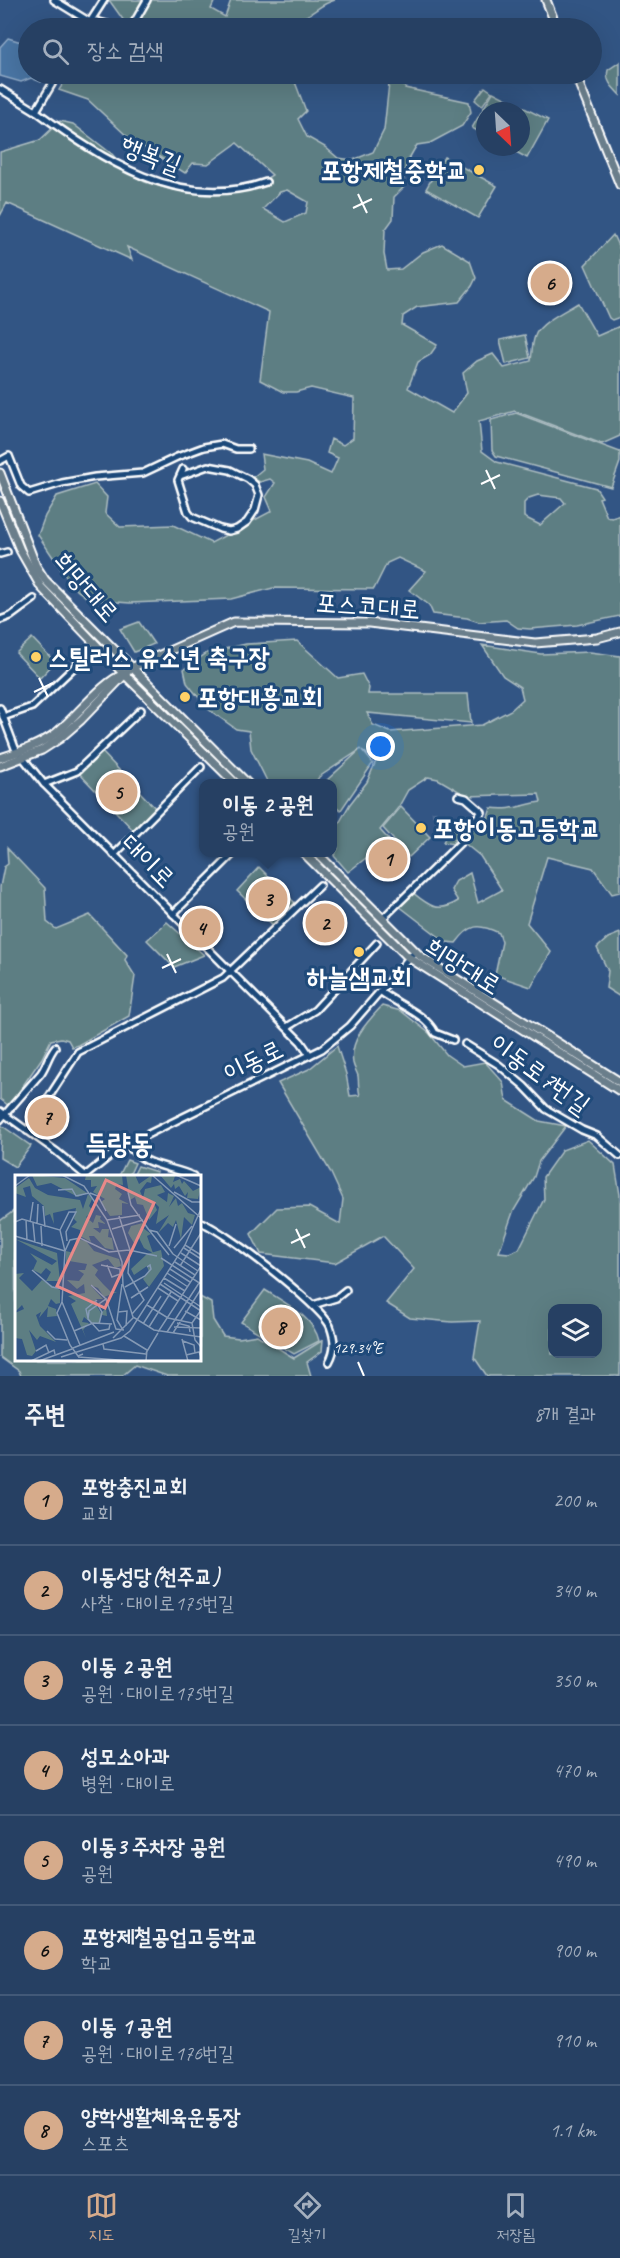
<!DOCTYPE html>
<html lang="ko">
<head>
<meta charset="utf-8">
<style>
	body { margin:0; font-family:Caveat,"Poor Story",sans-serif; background:#2e4769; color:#f1f3f6 }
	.controls { position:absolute; right:18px; bottom:18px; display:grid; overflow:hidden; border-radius:12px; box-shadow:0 6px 24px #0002 }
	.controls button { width:54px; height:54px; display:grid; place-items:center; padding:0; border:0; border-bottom:2px solid #425978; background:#264063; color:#f1f3f6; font:30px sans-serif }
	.compass { position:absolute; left:476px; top:102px; width:54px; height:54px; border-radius:50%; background:#264063; box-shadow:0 6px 24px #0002; rotate:155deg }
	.you { position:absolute; left:381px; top:747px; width:21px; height:21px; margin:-15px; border:4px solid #fff; border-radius:50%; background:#1a73e8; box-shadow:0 0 0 9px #1a73e833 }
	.badge { display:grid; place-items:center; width:39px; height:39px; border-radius:50%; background:#d6ab8b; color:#111; font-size:20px; font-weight:700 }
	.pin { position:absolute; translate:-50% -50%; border:3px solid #fff; box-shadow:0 2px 6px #0006 }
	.popup { position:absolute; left:199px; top:779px; width:138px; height:78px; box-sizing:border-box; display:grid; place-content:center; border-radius:12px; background:#264063; filter:drop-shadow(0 2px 4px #0005); font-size:20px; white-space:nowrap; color:#a4afbe }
	.popup b { font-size:22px; color:#f1f3f6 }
	.popup::after { content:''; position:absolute; left:50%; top:100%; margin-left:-12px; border:12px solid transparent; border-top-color:#264063 }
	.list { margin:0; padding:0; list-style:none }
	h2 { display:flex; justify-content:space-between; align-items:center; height:78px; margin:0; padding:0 24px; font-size:26px }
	h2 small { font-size:20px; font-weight:400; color:#a4afbe }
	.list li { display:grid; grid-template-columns:39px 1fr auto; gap:18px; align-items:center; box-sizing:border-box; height:90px; padding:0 24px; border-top:2px solid #425978 }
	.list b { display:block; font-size:22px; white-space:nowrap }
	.list p { margin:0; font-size:20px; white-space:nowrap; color:#a4afbe }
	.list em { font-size:20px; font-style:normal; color:#a4afbe }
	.icon { flex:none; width:33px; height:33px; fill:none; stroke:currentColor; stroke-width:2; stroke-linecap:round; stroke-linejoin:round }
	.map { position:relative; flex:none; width:620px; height:1376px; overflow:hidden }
	.search { position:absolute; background:#264063; box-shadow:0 6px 24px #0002; left:18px; right:18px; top:18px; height:66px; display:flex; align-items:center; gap:15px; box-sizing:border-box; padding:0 21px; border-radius:33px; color:#a4afbe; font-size:22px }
	.sheet { height:798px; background:#264063 }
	nav { display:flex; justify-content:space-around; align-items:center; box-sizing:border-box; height:84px; border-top:2px solid #425978; background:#264063; font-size:16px; color:#a4afbe }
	nav a { display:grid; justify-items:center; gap:3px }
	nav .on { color:#d6ab8b }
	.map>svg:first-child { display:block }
	.green { fill:#5d7e83; stroke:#aebec1; stroke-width:1.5; fill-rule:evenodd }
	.water { fill:#4975a4; stroke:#92acc8; stroke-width:1.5 }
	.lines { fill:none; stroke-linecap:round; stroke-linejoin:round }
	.minor-tunnel { stroke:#516e96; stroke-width:5; stroke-dasharray:5 2.5; stroke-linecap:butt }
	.minor-casing { stroke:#fff; stroke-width:10 }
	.major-casing { stroke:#fff; stroke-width:11 }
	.minor { stroke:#1f4a7a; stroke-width:5 }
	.major { stroke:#6b7e8b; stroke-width:7 }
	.ticks { fill:none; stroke:#fff; stroke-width:2 }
	.poi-dot { fill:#ffd166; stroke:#1f4a7a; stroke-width:2 }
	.labels { text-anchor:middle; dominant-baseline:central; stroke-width:6; stroke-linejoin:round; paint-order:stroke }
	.street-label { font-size:26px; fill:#fff; stroke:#1f4a7a }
	.poi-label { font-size:26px; font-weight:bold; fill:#fff; stroke:#1f4a7a; text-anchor:start }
	.quarter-label { font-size:28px; font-weight:bold; fill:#fff; stroke:#1f4a7a }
	.inset-road { fill:none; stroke:#8499b5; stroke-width:1.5 }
	.view { fill:#e88989; fill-opacity:0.15; stroke:#e88989; stroke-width:3 }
	.inset-edge { fill:none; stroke:#fff; stroke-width:3 }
	.ticks-label { font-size:15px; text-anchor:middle; fill:#fff; stroke:#1f4a7a; stroke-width:6; stroke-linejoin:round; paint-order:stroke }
</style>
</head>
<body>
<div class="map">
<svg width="620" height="1376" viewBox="0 0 620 1376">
	<rect width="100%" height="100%" fill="#325584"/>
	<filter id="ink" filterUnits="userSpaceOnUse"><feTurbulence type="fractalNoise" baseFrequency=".0167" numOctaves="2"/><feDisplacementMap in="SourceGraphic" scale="12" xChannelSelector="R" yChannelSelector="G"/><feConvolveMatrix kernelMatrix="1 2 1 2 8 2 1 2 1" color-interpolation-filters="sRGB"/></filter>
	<g filter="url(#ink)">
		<g class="green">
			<path d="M109,0H215L211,9L225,17L231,0H335C319,4 312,16 297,20L295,28H129Z"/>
			<path d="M620,62V95C613,88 605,81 608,70Z"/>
			<path d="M69,74H284L295,82L306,111L298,119L307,137L325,147L338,158L353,160L373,152L384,130L390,74H401L405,88L469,102L471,112L462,126L430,143L417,145C408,159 402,170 404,187L394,197L393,219L385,230L384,254L387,270L401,269L423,252L442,244L470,261L476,278L472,286L459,302L417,307L403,316L402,325L437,345L430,355L418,362L408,388L452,413L467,393L463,373L477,361L493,354L504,368L531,361C532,353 532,343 535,336C539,323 567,310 578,303L597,336L620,326V436L602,444L515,411L479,421L482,451L497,462L596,488L602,497L599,498L607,517L612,518L620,515V616L577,625L530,629L518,628L506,620L479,622L467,618L433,614L429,605L409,590L426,571L398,558L387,563L374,589L273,588L231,599L130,603L90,600L73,587L38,535L45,516L57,496L95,484L107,497L105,513L120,527L173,525L211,543L272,511L266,497L275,483L270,479L260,482L252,478L263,469L261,454L307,463L331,474L338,458L327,453L331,439L343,445L353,438L354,398L311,388L296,392H283L260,380L269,312L127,247L132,260L7,203L0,216V152L40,140L60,121L73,124L112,154L130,174L145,182L172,190L204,192L250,189L272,175L237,143L208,164L193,163L185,173L129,138L88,100L59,90ZM287,190L308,202L306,213L285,222L263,209L280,192ZM538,495L561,498L565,503L540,525L524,517V503L529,498Z"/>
			<polygon points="485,87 492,92 482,106 475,100"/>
			<polygon points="493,92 548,120 527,158 507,147 521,147 521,111 485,111 485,135 472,128"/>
			<polygon points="444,157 497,186 478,218 426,189"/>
			<polygon points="613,235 620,250 620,317 612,320 609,318 585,265"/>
			<polygon points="525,335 530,358 506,364 500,340"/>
			<polygon points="516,413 620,452 620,462 611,487 496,456 492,450 491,420"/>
			<polygon points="139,622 154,644 134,652 120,629"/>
			<polygon points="32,638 55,662 40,678 16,653"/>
			<path d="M297,641L338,678L362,674L369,688L368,694H468L471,723L367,713L373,725L390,732L482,725L511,710L523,699L520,687L503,676L482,645L541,654L590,652L620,656V892L612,894L593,868L547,857L527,923L551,952L531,987L495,975L502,942L499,933C478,923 470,924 456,943L446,942L399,906L412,892C428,905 438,914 458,901L451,890L456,881L470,873L478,903L502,890L480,856L464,843L465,829L487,820L491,808C512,811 521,805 541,802L539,794L467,796L438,779L428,777L408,790L398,808L380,830L389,840L348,872L334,856L338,848L333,840V834L350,804L367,782L376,761L362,750L373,763L341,810L333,804L332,784L325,782L361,749L319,777L315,783H268L251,749L249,731L236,729L208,709L187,683L184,669L207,653L246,644Z"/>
			<polygon points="100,750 158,811 136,833 77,771"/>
			<polygon points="401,807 430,837 409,857 383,828"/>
			<polygon points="451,826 459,829 453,844 443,842"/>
			<polygon points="7,848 45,888 47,922 56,929 90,915 127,955 125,960 135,976 129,1016 78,1045 72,1047 68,1040 61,1038 51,1040 42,1058 9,1106 0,1099 0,887 4,867 8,864"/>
			<polygon points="259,867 298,906 276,928 237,891"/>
			<polygon points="167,922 204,955 174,967 147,940"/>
			<polygon points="620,933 620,997 606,988 608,971 597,948 608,938"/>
			<path d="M382,1006L401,1011L429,1033L447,1055L463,1066L485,1062L503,1082L506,1100L539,1121L566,1126L539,1161L534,1177L513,1212L499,1252L509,1253L519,1249L544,1199L543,1177L562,1150L588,1140L615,1165L620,1195V1376H487L474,1357L480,1321L452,1322L410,1318L386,1303L414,1269L383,1236L335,1263L261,1254L251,1234L277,1208L309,1207L340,1224L343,1199L330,1171L278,1083L309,1069L337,1046L346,1074L350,1096L360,1095C358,1089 359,1083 358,1076C357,1072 354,1068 353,1063C349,1040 368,1021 382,1006ZM552,1308H598V1354H552Z"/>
			<polygon points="50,1098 66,1108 40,1140 27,1131"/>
			<polygon points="1,1125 31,1146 15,1167 0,1158"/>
			<polygon points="127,1160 135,1163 129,1176 119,1176"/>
			<polygon points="138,1166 157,1172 155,1176 133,1176"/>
			<polygon points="15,1210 16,1360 200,1360 200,1297 211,1303 213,1320 223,1336 239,1338 257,1335 294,1358 323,1340 322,1351 307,1362 311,1376 167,1376 135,1365 122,1376 21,1376 19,1371 0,1357 0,1221"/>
			<path d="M265,1290C285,1303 314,1317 319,1341L294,1354L241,1322Z"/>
		</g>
		<polygon class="water" points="8,38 28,44 28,74 44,74 41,82 31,78 21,82 0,76 0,47"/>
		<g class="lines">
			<polyline class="minor-tunnel" points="434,811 435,818"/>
			<defs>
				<g id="minor">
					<polyline points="54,0 90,22 96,21 121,28"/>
					<polyline points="86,28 104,0"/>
					<polyline points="131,28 147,0"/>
					<polyline points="0,89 36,111 58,74"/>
					<path d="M36,111C102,160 180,212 266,182"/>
					<polyline points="0,461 9,456 21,486 29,493 62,483 95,477 143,473 177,457 204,447 222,444 236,449 249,449"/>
					<polyline points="180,476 208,466 230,470 248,479 255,485 259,495 255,510 247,522 237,529 229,531 220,529 192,517 188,512 178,480 183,469"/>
					<polyline points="0,554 7,552"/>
					<polyline points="0,620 11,616 34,599"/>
					<polyline points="0,708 15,748 44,784 301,1042 310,1055"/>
					<polyline points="3,717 32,707 88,654"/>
					<polyline points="44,784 77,771 141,710"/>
					<polyline points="114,855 201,767"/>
					<polyline points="173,914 235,852"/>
					<polyline points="382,919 463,840 461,829 463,826 470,825 482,812 466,798 458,796"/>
					<path d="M380,991C396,1004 425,1013 435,1033L453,1040"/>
					<polyline points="287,1027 315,1010 377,943"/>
					<polyline points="465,1044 499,1065 524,1086 546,1109 582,1130 597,1136 620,1156"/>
					<polyline points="0,1111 57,1152 86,1176"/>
					<path d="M0,1120L41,1073C47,1064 48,1056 55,1047"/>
					<polyline points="27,1131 78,1052 223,978 320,885"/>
					<path d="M127,1144C145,1168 169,1165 193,1176"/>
					<polyline points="85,1176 120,1148 322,1049 350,1026 415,951"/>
					<path d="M200,1222C223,1229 320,1305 330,1326C335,1340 336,1349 329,1362"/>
					<polyline points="313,1305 336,1298 346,1290"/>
				</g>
				<g id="major">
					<polyline points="546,0 557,28"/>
					<polyline points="575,74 620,185"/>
					<polyline points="0,473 36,566 45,580 248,784"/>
					<polyline points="0,501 20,550 41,587 124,674 236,784"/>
					<path d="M0,758C19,752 40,745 56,733C75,718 104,680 124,674"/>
					<polyline points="0,766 42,750 59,739 81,720 131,668 234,622 369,623 535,643 597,638 620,632"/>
					<polyline points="303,852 408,957 620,1091"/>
					<polyline points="316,852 420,956 620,1082"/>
				</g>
			</defs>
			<use href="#minor" class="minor-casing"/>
			<use href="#major" class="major-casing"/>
			<use href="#minor" class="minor"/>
			<use href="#major" class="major"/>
		</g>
	</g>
	<path class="ticks" d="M358,194L367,213M353,208L372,199M486,470L495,489M481,484L500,475M39,678L48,697M34,692L53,683M167,954L176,973M162,968L181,959M296,1229L305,1248M291,1243L310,1234M358,1362L364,1376"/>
	<g class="poi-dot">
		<circle cx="479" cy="170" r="6"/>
		<circle cx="36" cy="657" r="6"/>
		<circle cx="185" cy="697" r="6"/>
		<circle cx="421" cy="828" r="6"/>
		<circle cx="359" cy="952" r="6"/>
	</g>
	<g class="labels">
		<g class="street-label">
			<text transform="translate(151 155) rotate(21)">행복길</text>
			<text transform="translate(86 587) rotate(49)">희망대로</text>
			<text transform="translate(368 606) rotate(4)">포스코대로</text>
			<text transform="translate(148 861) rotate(45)">대이로</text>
			<text transform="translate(463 966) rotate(32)">희망대로</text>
			<text transform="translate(253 1061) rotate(-26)">이동로</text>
			<text transform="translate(540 1074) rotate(36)">이동로7번길</text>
		</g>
		<g class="poi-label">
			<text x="467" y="170" text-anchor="end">포항제철중학교</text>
			<text x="48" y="657">스틸러스 유소년 축구장</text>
			<text x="197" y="697">포항대흥교회</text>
			<text x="433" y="828">포항이동고등학교</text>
			<text x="359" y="977" text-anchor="middle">하늘샘교회</text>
		</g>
		<g class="quarter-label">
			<text x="119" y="1143">득량동</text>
		</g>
	</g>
	<g transform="translate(15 1175)">
		<rect width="186" height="186" fill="#325584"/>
		<path d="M17,0L50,3L72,18L63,22L36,8L22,11ZM71,0H107L108,10L102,9L100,14L107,19L104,24L114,29L107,28V40L95,41L86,27L90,24L78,17L82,11L76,12V5H70ZM111,0H120L124,9L137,0L136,8L132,7L125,16L128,23L130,14L146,10L150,17L142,20L152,27L153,18L159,21L154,32L161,23L163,31L167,28L173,38L180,40L177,50L169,42L166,64L161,45L158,52L153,48L143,58L154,40L141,49L144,32L138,26L142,35L134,45L128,30L122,29L120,22L115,25ZM145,0L160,1L158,7L165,4L167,9L169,6L178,16L186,12L183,24L172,23L173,17L170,21L164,11L160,14L159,9L156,13ZM14,3L20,13L33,20L65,25L68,34L73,19L77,24L74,31L78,36L71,42L78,48L81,40L86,41L85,44L91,49L83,47L84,53H78L85,58L87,54H94L93,62L97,63L99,75L90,73L79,61H74L76,67L65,61V55L56,52L62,47L59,44L61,33L38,38L39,49L35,39L30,41L29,31L17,21L15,11L8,13L11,22L0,18V13ZM128,48V53L136,59L132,61L138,78L129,73L124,63L119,68L113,58L116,51ZM0,64L42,78L45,106H31L36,97L31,93L26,99L18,95L22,86L15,78L37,90L42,86ZM61,64L71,66L79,76L104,84L106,91L100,93L93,84L77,90L83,95L80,100L88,109L96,117H102L89,122L83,113L75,110L88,124H81V130L86,138L91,133L92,141L87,140L84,148H76L69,142L67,147L74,148L68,155L71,163L56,129L61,126L53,121L70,118L69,109L62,114L52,105L64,106L69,99L63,95H70L72,89L54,86L51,93V76L59,78ZM146,75L149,91L134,112L128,104L134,97L132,91L119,100L116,94L132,79ZM9,98L4,103L17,116L27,105L45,115V128L41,129L36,124L33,131L41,134L42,141L32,142L33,132L24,143L26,137L21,140L25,151L41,167L25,161L22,165L14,155L21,176L17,181L12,180L7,164L0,163V138L9,134L7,130L0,137V99Z" fill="#5d7e83"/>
		<path class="inset-road" d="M47,0L69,11L92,45L107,87L108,110L118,142L139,155L186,162M137,0L186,43M161,0L186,11M0,11L15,0M43,15L57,14L61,21L74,18M113,17L116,30L134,55L142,57L158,79M159,17L177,27H186M75,18L83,21L91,36M28,31L30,52M104,41L115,75L113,98L129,125L117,139M11,45L12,65M92,45L125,40M0,47L7,44L45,55L50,76L47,127M15,47L18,27M18,48L20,68M22,49L23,29M26,51L27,71M97,54L128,45M45,55L54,37H61L51,57L52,66M134,55L154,80M0,61L50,76M170,70L186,80M154,71L161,49M159,73L177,51M169,73L186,84M50,76L55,65L65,63L94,77L114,75L142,81M166,78L186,91M158,79L183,96M146,83L186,109M160,87L180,100M86,90L105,94V98M92,90L97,102L108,98M165,91L186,58M155,94L175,107M17,95L37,112L48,114M152,98L173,112M149,103L170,116M149,108L167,120M107,109L102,145L108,155M145,109L186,136M76,110L91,124M110,112L130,101L136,94L135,90L132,92M143,113L163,126M168,120L186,132M116,123L133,112M47,127L42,138L55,170M47,127L65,170M81,127L87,137L84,149M132,130L153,143L177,148M186,135L177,148L180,165L186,172M170,136L186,145M103,137L112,136L111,151M73,143L71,134L82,125M162,148L174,151L175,157M95,149L94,154L84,156L73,144L74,136L91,124L101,154L109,155M128,149L146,121M134,152L156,117M159,152L186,153M32,156L40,164L52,165M59,156L78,148L97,149M143,157L186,91M152,157L184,108M158,158L186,114M109,161L132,175L131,186M98,163L119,142M167,164L173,186M168,166L179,170L180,178M88,169L89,174L131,179M55,170L63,181L68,179M58,173L99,157M21,176L31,170L34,178M131,178L143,158M171,180L184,177L186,182M46,182L106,163L115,156L170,70L186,34M63,182L117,186M16,186L39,175L40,179M24,186L57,174"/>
		<path class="view" d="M91,5L139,28L90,133L42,111Z"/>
		<rect width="186" height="186" class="inset-edge"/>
	</g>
	<g class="ticks-label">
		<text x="358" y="1353">129.34°E</text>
	</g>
</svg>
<div class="controls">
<button><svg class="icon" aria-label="layers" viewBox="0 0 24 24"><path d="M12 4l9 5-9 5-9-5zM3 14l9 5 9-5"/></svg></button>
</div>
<svg class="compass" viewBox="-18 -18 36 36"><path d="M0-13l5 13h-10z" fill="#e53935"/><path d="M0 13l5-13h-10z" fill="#a4afbe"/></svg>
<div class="you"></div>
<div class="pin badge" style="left:388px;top:859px">1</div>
<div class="pin badge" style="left:325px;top:923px">2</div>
<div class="pin badge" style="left:268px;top:899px">3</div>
<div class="popup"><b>이동 2 공원</b>공원</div>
<div class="pin badge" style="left:201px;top:928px">4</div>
<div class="pin badge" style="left:118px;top:792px">5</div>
<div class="pin badge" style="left:550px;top:283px">6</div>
<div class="pin badge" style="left:47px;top:1117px">7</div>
<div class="pin badge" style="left:281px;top:1327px">8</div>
<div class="search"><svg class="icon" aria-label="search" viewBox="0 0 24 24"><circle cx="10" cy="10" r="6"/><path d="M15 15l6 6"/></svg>장소 검색</div>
</div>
<section class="sheet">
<h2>주변<small>8개 결과</small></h2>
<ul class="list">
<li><span class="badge">1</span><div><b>포항충진교회</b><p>교회</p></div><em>200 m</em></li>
<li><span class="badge">2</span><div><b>이동성당(천주교)</b><p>사찰 · 대이로175번길</p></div><em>340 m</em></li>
<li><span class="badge">3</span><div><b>이동 2 공원</b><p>공원 · 대이로175번길</p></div><em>350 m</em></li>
<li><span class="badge">4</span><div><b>성모소아과</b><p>병원 · 대이로</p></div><em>470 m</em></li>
<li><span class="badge">5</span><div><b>이동3 주차장 공원</b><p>공원</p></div><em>490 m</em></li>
<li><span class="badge">6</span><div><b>포항제철공업고등학교</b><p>학교</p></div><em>900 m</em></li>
<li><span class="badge">7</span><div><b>이동 1 공원</b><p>공원 · 대이로176번길</p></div><em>910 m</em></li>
<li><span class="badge">8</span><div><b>양학생활체육운동장</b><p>스포츠</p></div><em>1.1 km</em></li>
</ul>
</section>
<nav>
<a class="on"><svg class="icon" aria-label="map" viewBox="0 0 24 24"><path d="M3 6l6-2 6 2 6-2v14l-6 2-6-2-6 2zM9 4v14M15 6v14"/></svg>지도</a>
<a><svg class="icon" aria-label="directions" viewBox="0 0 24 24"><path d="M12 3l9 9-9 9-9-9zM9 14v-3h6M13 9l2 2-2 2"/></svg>길찾기</a>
<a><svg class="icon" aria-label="saved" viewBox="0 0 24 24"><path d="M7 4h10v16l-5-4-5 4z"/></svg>저장됨</a>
</nav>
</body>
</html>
